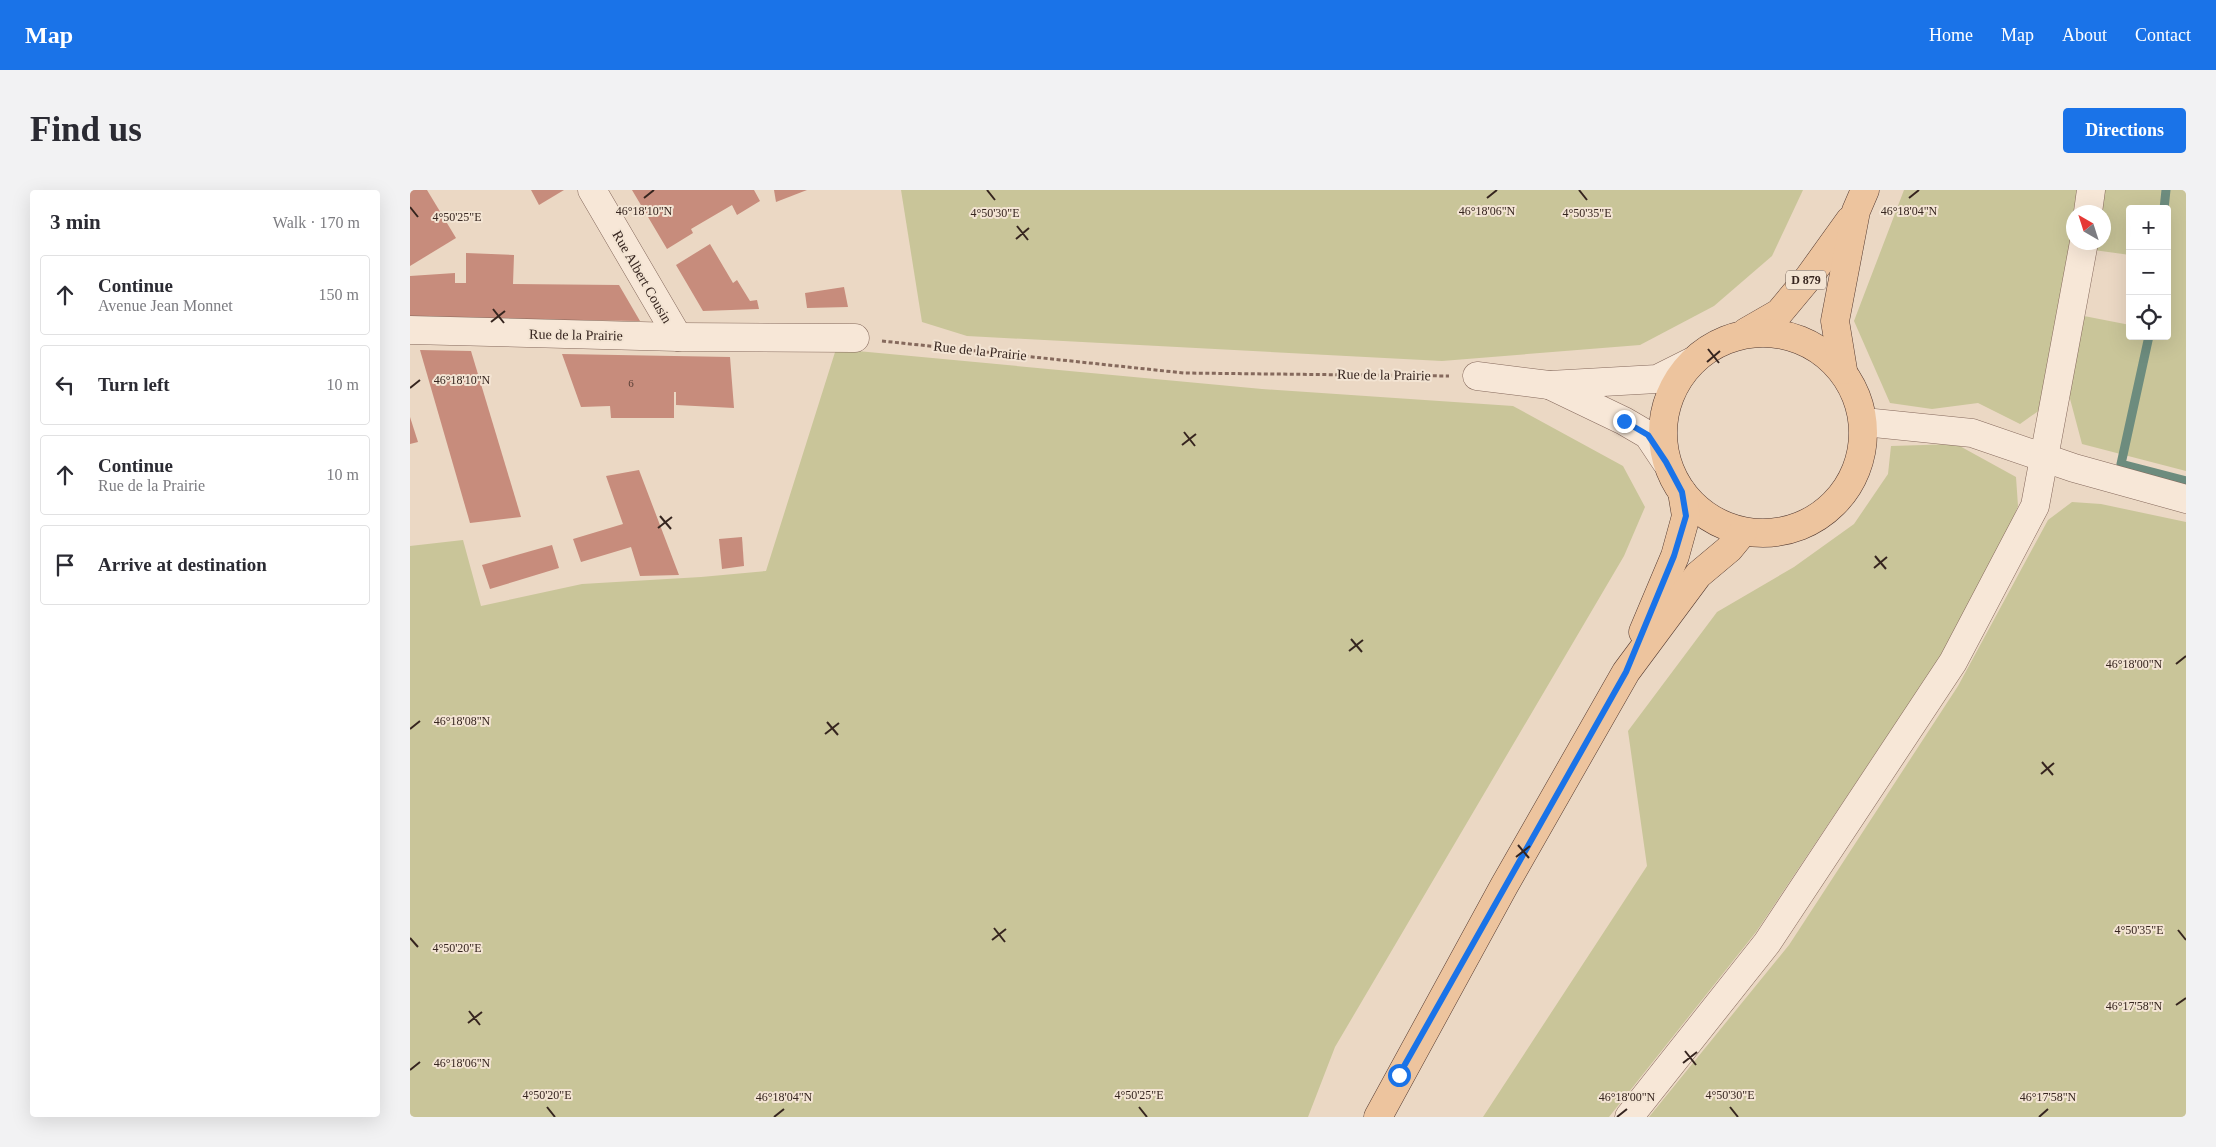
<!DOCTYPE html>
<html lang="en">
<head>
<meta charset="utf-8">
<style>
	body { margin:0; font-family:Georgia,serif; background:#f2f2f3; color:#2b2b33 }
	.controls { position:absolute; right:15px; top:15px; display:grid; overflow:hidden; border-radius:5px; box-shadow:0 5px 20px #0002 }
	.controls button { width:45px; height:45px; display:grid; place-items:center; padding:0; border:0; border-bottom:1px solid #e1e1e2; background:#fff; color:#2b2b33; font:25px sans-serif }
	.compass { position:absolute; left:1656px; top:15px; width:45px; height:45px; border-radius:50%; background:#fff; box-shadow:0 5px 20px #0002; rotate:321deg }
	.stop { position:absolute; width:15px; height:15px; margin:-11px; border:4px solid #1a73e8; border-radius:50%; background:#fff }
	.stop.end { background:#1a73e8; border-color:#fff; box-shadow:0 1px 5px #0008 }
	.list { margin:0; padding:0; list-style:none }
	h2 { display:flex; justify-content:space-between; align-items:center; height:65px; margin:0; padding:0 20px; font-size:21px }
	h2 small { font-size:16px; font-weight:400; color:#7c7c81 }
	.list li { display:grid; grid-template-columns:32px 1fr auto; gap:15px; align-items:center; box-sizing:border-box; height:80px; margin:0 10px 10px; padding:0 10px; border:1px solid #e1e1e2; border-radius:5px }
	.list b { display:block; font-size:19px; white-space:nowrap }
	.list p { margin:0; font-size:16px; white-space:nowrap; color:#7c7c81 }
	.list em { font-size:16px; font-style:normal; color:#7c7c81 }
	.icon { flex:none; width:28px; height:28px; fill:none; stroke:currentColor; stroke-width:2; stroke-linecap:round; stroke-linejoin:round }
	.map { position:relative; flex:none; width:1776px; height:927px; overflow:hidden; border-radius:5px }
	header { display:flex; align-items:center; gap:30px; box-sizing:border-box; height:70px; padding:0 25px; background:#1a73e8; color:#fff }
	header strong { font-size:24px }
	nav { display:flex; gap:28px; margin-inline-start:auto; font-size:18px }
	.intro { display:flex; align-items:center; justify-content:space-between; box-sizing:border-box; height:120px; padding:0 30px }
	h1 { margin:0; font-size:35px }
	.button { padding:12px 22px; border-radius:5px; background:#1a73e8; color:#fff; font-size:18px; font-weight:700 }
	main { display:flex; gap:30px; padding:0 30px }
	aside { flex:1; background:#fff; border-radius:5px; box-shadow:0 5px 20px #0002 }
	.map>svg:first-child { display:block }
	.green { fill:#c9c599; fill-rule:evenodd }
	.lines { fill:none; stroke-linecap:round; stroke-linejoin:round }
	.stream { stroke:#6d8c7e; stroke-width:9 }
	.building { fill:#c78c7c }
	.minor-casing { stroke:#85695c; stroke-width:29 }
	.major-casing { stroke:#533930; stroke-width:29 }
	.path { stroke:#85695c; stroke-width:3; stroke-dasharray:4 2.5; stroke-linecap:butt }
	.minor { stroke:#f7e7d7; stroke-width:28 }
	.major { stroke:#edc49e; stroke-width:28 }
	.route { stroke:#1a73e8; stroke-width:6 }
	.ticks { fill:none; stroke:#36251f; stroke-width:2 }
	.labels { text-anchor:middle; dominant-baseline:central; stroke-width:4; stroke-linejoin:round; paint-order:stroke }
	.number-label { font-size:11px; fill:#5a3f36 }
	.shield { fill:#f3e4d3; stroke:#6f5e55; stroke-width:1 }
	.shield-label { font-size:12px; font-weight:bold; fill:#36251f }
	.street-label { font-size:14px; fill:#36251f; stroke:#f3e4d3 }
	.ticks-label { font-size:12px; text-anchor:middle; fill:#36251f; stroke:#f3e4d3; stroke-width:4; stroke-linejoin:round; paint-order:stroke }
</style>
</head>
<body>
<header>
<strong>Map</strong>
<nav><a>Home</a><a>Map</a><a>About</a><a>Contact</a></nav>
</header>
<div class="intro"><h1>Find us</h1><a class="button">Directions</a></div>
<main>
<aside>
<h2>3 min<small>Walk · 170 m</small></h2>
<ul class="list">
<li><svg class="icon" aria-label="ahead" viewBox="0 0 24 24"><path d="M12 20V5M6 11l6-6 6 6"/></svg><div><b>Continue</b><p>Avenue Jean Monnet</p></div><em>150 m</em></li>
<li><svg class="icon" aria-label="left" viewBox="0 0 24 24"><path d="M17 20v-9H6M10 6l-5 5 5 5"/></svg><div><b>Turn left</b></div><em>10 m</em></li>
<li><svg class="icon" aria-label="ahead" viewBox="0 0 24 24"><path d="M12 20V5M6 11l6-6 6 6"/></svg><div><b>Continue</b><p>Rue de la Prairie</p></div><em>10 m</em></li>
<li><svg class="icon" aria-label="arrive" viewBox="0 0 24 24"><path d="M6 21V4h12l-3 4 3 4H6"/></svg><div><b>Arrive at destination</b></div></li>
</ul>
</aside>
<div class="map">
<svg width="1776" height="927" viewBox="0 0 1776 927">
	<rect width="100%" height="100%" fill="#ebd8c4"/>
	<g class="green">
		<polygon points="491,0 1393,0 1362,66 1304,116 1230,155 1032,171 557,146 512,132"/>
		<path d="M1494,0H1776V281L1672,254L1659,205L1674,126L1720,135V146H1757V19H1720V65L1662,57L1634,217L1610,234L1568,213L1522,219L1480,213L1444,131ZM1664,22H1694V52H1664Z"/>
		<polygon points="426,159 852,199 1103,216 1213,276 1235,317 1214,366 925,857 898,927 0,927 0,356 53,350 71,416 172,394 291,387 356,381"/>
		<polygon points="1546,254 1606,287 1608,316 1590,360 1532,464 1346,742 1199,927 1073,927 1237,676 1218,541 1307,422 1384,377 1444,334 1478,284 1481,256"/>
		<polygon points="1662,312 1691,314 1776,332 1776,927 1239,927 1379,755 1548,496 1638,330"/>
	</g>
	<g class="lines">
		<g class="stream">
			<polyline points="1754,19 1756,0"/>
			<polyline points="1739,146 1711,274 1776,291"/>
		</g>
	</g>
	<g class="building">
		<polygon points="0,0 17,0 46,48 0,76"/>
		<polygon points="121,0 154,0 129,15"/>
		<polygon points="222,0 344,0 350,11 327,25 322,15 281,39 283,43 257,59"/>
		<polygon points="364,0 397,0 366,12"/>
		<polygon points="300,54 323,93 327,90 340,111 347,110 349,119 293,121 266,75"/>
		<polygon points="56,63 104,65 103,94 209,95 230,131 0,128 0,86 45,83 45,93 56,93"/>
		<polygon points="434,97 438,117 397,118 395,103"/>
		<polygon points="10,160 61,161 111,327 60,333"/>
		<polygon points="152,164 320,167 324,218 266,215 266,202 264,202 264,228 201,228 200,216 171,217"/>
		<polygon points="0,227 8,252 0,254"/>
		<polygon points="229,280 269,385 230,386 221,357 171,372 163,349 213,334 196,286"/>
		<polygon points="332,347 334,376 312,379 309,349"/>
		<polygon points="142,355 149,378 80,399 72,375"/>
	</g>
	<g class="lines">
		<defs>
			<g id="minor">
				<polyline points="182,0 268,147"/>
				<polyline points="1678,22 1681,0"/>
				<polyline points="0,140 268,147 445,148"/>
				<polyline points="1067,186 1139,195"/>
				<polyline points="1454,232 1562,243 1664,278 1776,309"/>
				<polyline points="1256,272 1238,245 1214,231 1139,195 1247,189 1283,171"/>
				<polyline points="1219,927 1357,753 1543,472 1625,316 1674,52"/>
			</g>
			<g id="major">
				<polyline points="1336,142 1369,123 1399,87 1440,30"/>
				<circle cx="1353" cy="243" r="100"/>
				<polyline points="1433,180 1425,131 1446,21 1455,0"/>
				<polyline points="1233,442 1265,366 1276,326 1272,302"/>
				<polyline points="968,927 1094,696 1216,482 1288,385 1319,359 1333,342"/>
			</g>
		</defs>
		<use href="#minor" class="minor-casing"/>
		<use href="#major" class="major-casing"/>
		<polyline class="path" points="472,151 774,183 1039,186"/>
		<use href="#minor" class="minor"/>
		<use href="#major" class="major"/>
	</g>
	<g class="lines">
		<polyline class="route" points="989,885 1216,482 1264,366 1276,326 1272,302 1256,272 1238,245 1214,231"/>
	</g>
	<path class="ticks" d="M577,0L585,10M1169,0L1177,10M234,8L244,0M1077,8L1087,0M1499,8L1509,0M0,17L8,27M607,36L618,50M606,49L619,38M83,119L94,133M81,132L95,121M1298,159L1309,173M1297,172L1310,161M0,198L10,190M774,242L785,256M772,255L786,244M250,326L261,339M248,338L262,327M1465,366L1476,379M1464,378L1477,367M941,449L952,462M939,461L953,450M1766,474L1776,466M417,532L428,545M0,539L10,531M415,544L429,533M1632,572L1643,585M1631,584L1644,573M1108,655L1119,668M1106,667L1120,656M584,738L595,752M1768,740L1776,750M0,748L8,757M582,750L596,739M1766,815L1776,808M59,821L70,835M58,833L72,822M1275,861L1286,875M1273,873L1287,862M0,880L10,872M137,917L145,927M729,917L737,927M1320,917L1328,927M364,927L374,919M1207,927L1217,919M1629,927L1638,919"/>
	<g class="labels">
		<g class="number-label">
			<text x="221" y="193">6</text>
		</g>
		<rect class="shield" x="1376" y="80.5" width="40" height="19" rx="4"/>
		<g class="shield-label">
			<text x="1396" y="90">D 879</text>
		</g>
		<g class="street-label">
			<text transform="translate(232 87) rotate(60)">Rue Albert Cousin</text>
			<text transform="translate(166 145) rotate(1)">Rue de la Prairie</text>
			<text transform="translate(570 161) rotate(6)">Rue de la Prairie</text>
			<text transform="translate(974 185) rotate(1)">Rue de la Prairie</text>
		</g>
	</g>
	<g class="ticks-label">
		<text x="234" y="25">46°18'10"N</text>
		<text x="1077" y="25">46°18'06"N</text>
		<text x="1499" y="25">46°18'04"N</text>
		<text x="585" y="27">4°50'30"E</text>
		<text x="1177" y="27">4°50'35"E</text>
		<text x="47" y="31">4°50'25"E</text>
		<text x="52" y="194">46°18'10"N</text>
		<text x="1724" y="478">46°18'00"N</text>
		<text x="52" y="535">46°18'08"N</text>
		<text x="1729" y="744">4°50'35"E</text>
		<text x="47" y="762">4°50'20"E</text>
		<text x="1724" y="820">46°17'58"N</text>
		<text x="52" y="877">46°18'06"N</text>
		<text x="137" y="909">4°50'20"E</text>
		<text x="729" y="909">4°50'25"E</text>
		<text x="1320" y="909">4°50'30"E</text>
		<text x="374" y="911">46°18'04"N</text>
		<text x="1217" y="911">46°18'00"N</text>
		<text x="1638" y="911">46°17'58"N</text>
	</g>
</svg>
<div class="controls">
<button>+</button>
<button>−</button>
<button><svg class="icon" aria-label="locate" viewBox="0 0 24 24"><circle cx="12" cy="12" r="6"/><path d="M12 2v4M12 18v4M2 12h4M18 12h4"/></svg></button>
</div>
<svg class="compass" viewBox="-18 -18 36 36"><path d="M0-13l5 13h-10z" fill="#e53935"/><path d="M0 13l5-13h-10z" fill="#7c7c81"/></svg>
<div class="stop" style="left:989px;top:885px"></div>
<div class="stop end" style="left:1214px;top:231px"></div>
</div>
</main>
</body>
</html>
